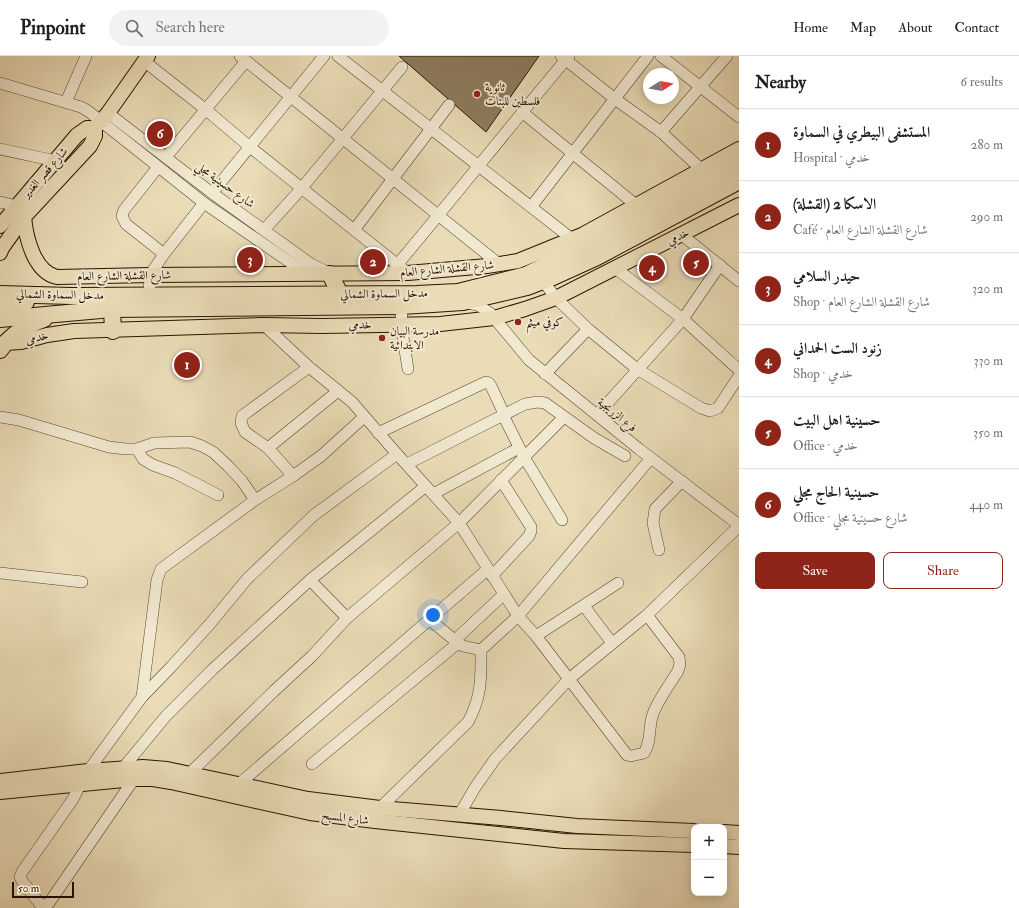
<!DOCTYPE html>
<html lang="en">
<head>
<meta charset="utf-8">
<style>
	body { margin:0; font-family:"IM FELL Double Pica",Amiri,serif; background:#f2f2f2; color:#202124 }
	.controls { position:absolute; right:12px; bottom:12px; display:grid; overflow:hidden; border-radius:8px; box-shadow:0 2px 10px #0003 }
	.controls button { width:36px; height:36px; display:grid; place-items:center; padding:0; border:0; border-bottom:1px solid #e0e0e0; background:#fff; color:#202124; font:20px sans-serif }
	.compass { position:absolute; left:643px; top:12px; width:36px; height:36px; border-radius:50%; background:#fff; box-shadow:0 2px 10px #0003; rotate:79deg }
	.scale { position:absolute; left:12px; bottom:10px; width:62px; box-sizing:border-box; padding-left:4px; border:2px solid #291300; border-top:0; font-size:11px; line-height:14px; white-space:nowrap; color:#291300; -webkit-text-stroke:3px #f1e8d0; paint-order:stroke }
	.you { position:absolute; left:433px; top:559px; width:14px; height:14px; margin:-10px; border:3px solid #fff; border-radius:50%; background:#1a73e8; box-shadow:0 0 0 6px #1a73e833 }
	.badge { display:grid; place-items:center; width:26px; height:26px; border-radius:50%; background:#8f2418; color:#fff; font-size:13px; font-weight:700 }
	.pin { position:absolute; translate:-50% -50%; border:2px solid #fff; box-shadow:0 1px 4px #0006 }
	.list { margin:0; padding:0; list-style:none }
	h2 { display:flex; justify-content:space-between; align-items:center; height:52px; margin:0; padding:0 16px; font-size:17px }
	h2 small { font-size:13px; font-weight:400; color:#757577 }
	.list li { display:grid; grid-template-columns:26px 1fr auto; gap:12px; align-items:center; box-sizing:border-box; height:72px; padding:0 16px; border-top:1px solid #e0e0e0 }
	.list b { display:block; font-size:15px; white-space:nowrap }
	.list p { margin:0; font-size:13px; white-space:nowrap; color:#757577 }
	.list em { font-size:13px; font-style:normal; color:#757577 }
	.actions { display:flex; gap:8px; padding:12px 16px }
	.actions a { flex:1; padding:9px 0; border:1px solid #8f2418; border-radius:8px; text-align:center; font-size:14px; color:#8f2418 }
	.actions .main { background:#8f2418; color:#fff }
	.icon { flex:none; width:22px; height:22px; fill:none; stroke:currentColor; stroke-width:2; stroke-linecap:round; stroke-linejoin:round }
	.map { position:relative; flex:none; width:739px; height:852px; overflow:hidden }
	header { display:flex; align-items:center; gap:24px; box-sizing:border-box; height:56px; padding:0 20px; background:#fff; border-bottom:1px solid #e0e0e0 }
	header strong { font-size:19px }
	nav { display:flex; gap:22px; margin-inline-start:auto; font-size:14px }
	.search { width:280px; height:36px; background:#f2f2f2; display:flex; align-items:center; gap:10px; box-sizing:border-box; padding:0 14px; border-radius:22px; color:#757577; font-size:15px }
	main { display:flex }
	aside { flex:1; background:#fff }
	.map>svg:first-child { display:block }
	.building { fill:#8d7c5f; stroke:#291300 }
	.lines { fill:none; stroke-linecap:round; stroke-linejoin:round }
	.minor-casing { stroke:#59452e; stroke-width:12 }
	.major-casing { stroke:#291300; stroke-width:16 }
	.highway-casing { stroke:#291300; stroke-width:18 }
	.minor { stroke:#f1e8d0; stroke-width:11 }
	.major { stroke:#eadcb7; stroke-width:14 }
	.highway { stroke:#eadcb7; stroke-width:16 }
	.poi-dot { fill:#8f2418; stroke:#f1e8d0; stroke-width:1.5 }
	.labels { text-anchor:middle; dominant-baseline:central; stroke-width:4; stroke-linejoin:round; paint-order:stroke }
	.poi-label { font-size:12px; fill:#291300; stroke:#f1e8d0; text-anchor:start }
	.street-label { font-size:12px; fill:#291300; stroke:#f1e8d0 }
</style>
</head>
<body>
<header>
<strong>Pinpoint</strong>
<div class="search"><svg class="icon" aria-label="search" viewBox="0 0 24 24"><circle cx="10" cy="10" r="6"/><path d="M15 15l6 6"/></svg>Search here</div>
<nav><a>Home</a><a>Map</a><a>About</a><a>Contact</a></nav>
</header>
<main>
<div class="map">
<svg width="739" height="852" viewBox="0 0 739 852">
	<rect width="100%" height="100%" fill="#eadcb7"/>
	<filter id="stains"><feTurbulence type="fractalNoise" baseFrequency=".005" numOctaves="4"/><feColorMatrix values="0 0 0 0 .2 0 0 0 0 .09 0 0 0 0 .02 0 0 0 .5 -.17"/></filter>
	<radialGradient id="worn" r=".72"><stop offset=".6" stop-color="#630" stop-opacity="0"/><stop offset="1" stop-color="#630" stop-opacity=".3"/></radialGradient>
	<polygon class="building" points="399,0 539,0 486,76"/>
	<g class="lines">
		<defs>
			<g id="minor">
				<polyline points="240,0 499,208"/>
				<polyline points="338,0 572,183"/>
				<polyline points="561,0 615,43 661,76 702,114"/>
				<polyline points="661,0 739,61"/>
				<polyline points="144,5 205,53 250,91 408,217"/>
				<polyline points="0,27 81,51 88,55 204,147 307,218"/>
				<polyline points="66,46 86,0"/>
				<polyline points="522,56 636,149"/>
				<polyline points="108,57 212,137 311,208 329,217"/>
				<polyline points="661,76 727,0"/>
				<polyline points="0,93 56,105"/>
				<polyline points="166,101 246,5"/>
				<polyline points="158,111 124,154 122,160 126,168 164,198"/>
				<polyline points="212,137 324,0"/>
				<polyline points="0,146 17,150"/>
				<polyline points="531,151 648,0"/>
				<polyline points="264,174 301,133 402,11"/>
				<polyline points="354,174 449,49"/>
				<polyline points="682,179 739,225"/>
				<path d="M397,209C455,140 511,69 569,0"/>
				<polyline points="615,212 683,263 739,314"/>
				<polyline points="543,225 556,242 588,273 637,313 701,352 710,355 718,352 739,320"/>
				<polyline points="149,240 150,219 164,198 204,147"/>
				<polyline points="467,247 478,249 490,257 529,304 639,393 739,469"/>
				<polyline points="402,250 401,269 408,313"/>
				<path d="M264,269L309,311L352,346L397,398L459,467L518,560L536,580L627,699L631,700L644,697C652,685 648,671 653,658C658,644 670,628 678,615L680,608L679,601L647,559"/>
				<polyline points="545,318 588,273"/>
				<polyline points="503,359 524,401 562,464"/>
				<polyline points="597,359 683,263 720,209"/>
				<polyline points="0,361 19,364 109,391 126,393 137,393 154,387 190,386 202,390 213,396 228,410 242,425 255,444"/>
				<polyline points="378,377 486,326 489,327 491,330 504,358"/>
				<polyline points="268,392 338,335"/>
				<polyline points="137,393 143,403 153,409 175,417 218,439"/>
				<polyline points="407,408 525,348 538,346 545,347 594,382 625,400"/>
				<polyline points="293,420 268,392 245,376 241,367 242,360 309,311"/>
				<polyline points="433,438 519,392"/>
				<polyline points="659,494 653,467 655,453 682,425"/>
				<polyline points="0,517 82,526"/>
				<polyline points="492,520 529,480 531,475 531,471 501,424"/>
				<polyline points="310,524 347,562"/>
				<polyline points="584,550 612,587"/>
				<polyline points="430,564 458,587 463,590 481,594"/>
				<polyline points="536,580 618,527"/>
				<polyline points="454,585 504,538"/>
				<polyline points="142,641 157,524 161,513 255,444 293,420 321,400 364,361"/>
				<polyline points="312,708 458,587"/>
				<polyline points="123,712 166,660 213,613 310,524 426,430"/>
				<polyline points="88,715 142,641 171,611 209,569 247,523 314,459 397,398"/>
				<polyline points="189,718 274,635 312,600 347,562 459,467 564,361"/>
				<polyline points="239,728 488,513"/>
				<polyline points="80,729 73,743 22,816 20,821 22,825 40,848 44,850 49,847 134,723"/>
				<path d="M380,752L468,666C482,640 481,622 481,594L518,560L651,402"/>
				<polyline points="459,759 476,730 495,703 569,623 647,559 739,470"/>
			</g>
			<g id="major">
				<polyline points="95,72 108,57 148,0"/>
				<path d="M24,161C26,182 34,216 57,221L150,219L408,217L487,210L518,205L582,179L739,93"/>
				<polyline points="0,170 77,79 87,72 95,72"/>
				<polyline points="0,197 2,192 24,161 90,90 95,80 95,72"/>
				<polyline points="5,287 21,286 47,279 74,275 264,269 321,270 440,268 494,262 525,253 556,242 739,149"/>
				<polyline points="0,725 88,715 143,711 167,713 308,743 380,752 501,762 577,770 694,775"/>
				<polyline points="0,736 134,723 153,723 171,726 310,757 375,765 564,785 694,789"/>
				<polyline points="724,776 739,777"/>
				<polyline points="724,790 739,791"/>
			</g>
			<g id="highway">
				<polyline points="330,218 340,238"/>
				<polyline points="0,238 71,240 417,238 458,236 526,219 604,181 739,109"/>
				<polyline points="0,250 26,246"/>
				<polyline points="112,253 113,275"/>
				<polyline points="0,263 112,253 402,250 463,246 527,231 553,221 597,201 739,125"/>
				<path d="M0,294C10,279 27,269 44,263"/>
			</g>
		</defs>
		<use href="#minor" class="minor-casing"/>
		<use href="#major" class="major-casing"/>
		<use href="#highway" class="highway-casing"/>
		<use href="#minor" class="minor"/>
		<use href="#major" class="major"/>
		<use href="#highway" class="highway"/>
	</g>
	<g class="poi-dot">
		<circle cx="477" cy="38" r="4"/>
		<circle cx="518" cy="266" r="4"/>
		<circle cx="382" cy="282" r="4"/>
	</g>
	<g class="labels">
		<g class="poi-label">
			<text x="485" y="31">ثانوية<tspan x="485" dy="14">فلسطين للبنات</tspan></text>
			<text x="526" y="266">كوفي ميثم</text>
			<text x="390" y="275">مدرسة البيان<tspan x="390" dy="14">الابتدائية</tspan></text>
		</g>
		<g class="street-label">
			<text transform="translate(45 117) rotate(-49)">شارع قصر الغدير</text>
			<text transform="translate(225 129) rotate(36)">شارع حسينية مجلي</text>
			<text transform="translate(678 181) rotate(-27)">خدمي</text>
			<text transform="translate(447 213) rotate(-5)">شارع القشلة الشارع العام</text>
			<text transform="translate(124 220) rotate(-1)">شارع القشلة الشارع العام</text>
			<text transform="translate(384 238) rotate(-1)">مدخل السماوة الشمالي</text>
			<text transform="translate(60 239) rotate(1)">مدخل السماوة الشمالي</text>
			<text transform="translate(360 269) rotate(-1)">خدمي</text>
			<text transform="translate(37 282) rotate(-14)">خدمي</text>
			<text transform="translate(617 359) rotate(39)">فرع الزريجية</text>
			<text transform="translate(345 762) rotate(7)">شارع المسبح</text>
		</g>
	</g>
	<rect width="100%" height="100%" filter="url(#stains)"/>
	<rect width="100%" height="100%" fill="url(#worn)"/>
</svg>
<div class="controls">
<button>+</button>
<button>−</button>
</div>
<svg class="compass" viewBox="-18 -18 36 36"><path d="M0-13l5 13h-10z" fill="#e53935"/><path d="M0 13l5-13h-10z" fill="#757577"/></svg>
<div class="scale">50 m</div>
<div class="you"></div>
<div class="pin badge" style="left:187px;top:309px">1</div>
<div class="pin badge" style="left:373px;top:206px">2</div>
<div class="pin badge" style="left:250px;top:204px">3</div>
<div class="pin badge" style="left:652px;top:212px">4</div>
<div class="pin badge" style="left:696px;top:207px">5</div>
<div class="pin badge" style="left:160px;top:78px">6</div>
</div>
<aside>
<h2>Nearby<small>6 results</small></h2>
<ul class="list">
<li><span class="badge">1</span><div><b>المستشفى البيطري في السماوة</b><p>Hospital · خدمي</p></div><em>280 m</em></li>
<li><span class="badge">2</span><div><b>الاسكا 2 (القشلة)</b><p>Café · شارع القشلة الشارع العام</p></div><em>290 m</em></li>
<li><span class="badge">3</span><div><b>حيدر السلامي</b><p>Shop · شارع القشلة الشارع العام</p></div><em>320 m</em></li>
<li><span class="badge">4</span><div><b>زنود الست الحمداني</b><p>Shop · خدمي</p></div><em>330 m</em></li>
<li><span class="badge">5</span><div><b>حسينية اهل البيت</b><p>Office · خدمي</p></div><em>350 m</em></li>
<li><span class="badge">6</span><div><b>حسينية الحاج مجلي</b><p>Office · شارع حسينية مجلي</p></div><em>440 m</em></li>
</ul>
<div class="actions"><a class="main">Save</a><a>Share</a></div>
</aside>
</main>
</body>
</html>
